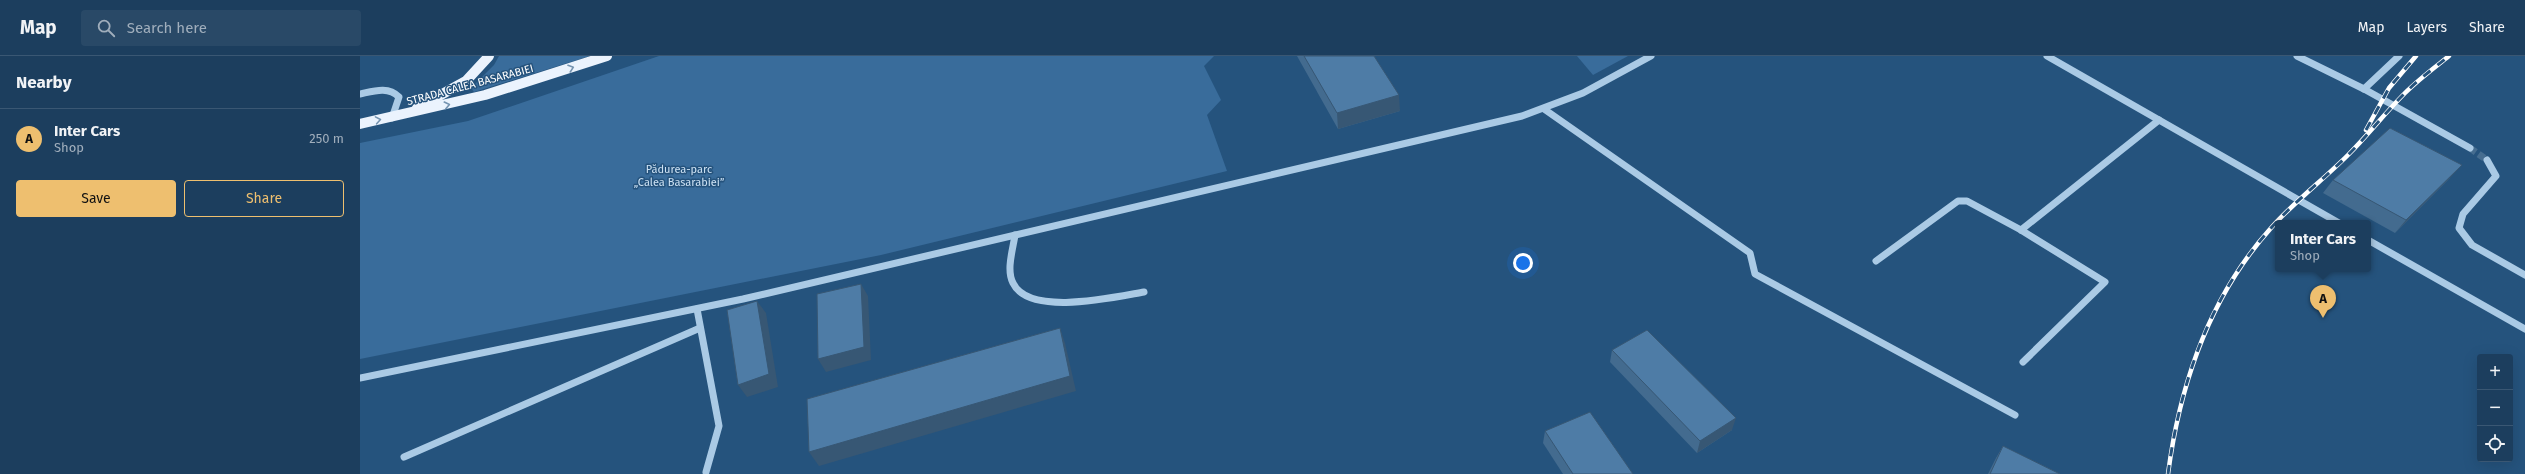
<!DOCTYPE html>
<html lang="en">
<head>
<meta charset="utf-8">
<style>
	body { margin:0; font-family:"Fira Sans",sans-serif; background:#294967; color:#f1f3f6 }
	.controls { position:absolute; right:12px; bottom:12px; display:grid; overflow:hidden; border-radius:4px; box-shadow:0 4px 16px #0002 }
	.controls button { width:36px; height:36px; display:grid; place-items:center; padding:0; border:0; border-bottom:1px solid #3a5773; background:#1c3e5e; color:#f1f3f6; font:20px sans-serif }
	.you { position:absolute; left:1163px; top:207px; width:14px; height:14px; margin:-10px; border:3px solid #fff; border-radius:50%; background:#1a73e8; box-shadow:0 0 0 6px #1a73e833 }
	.badge { display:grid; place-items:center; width:26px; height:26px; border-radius:50%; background:#eebf6f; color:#111; font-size:13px; font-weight:700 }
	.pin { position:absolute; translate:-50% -33px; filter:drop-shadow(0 1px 2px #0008) }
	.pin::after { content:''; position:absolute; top:21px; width:14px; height:12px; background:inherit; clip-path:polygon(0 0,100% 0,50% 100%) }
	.popup { position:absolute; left:1915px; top:164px; width:96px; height:52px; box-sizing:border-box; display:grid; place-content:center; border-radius:4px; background:#1c3e5e; filter:drop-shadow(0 1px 3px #0005); font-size:13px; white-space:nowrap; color:#a0aebc }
	.popup b { font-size:15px; color:#f1f3f6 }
	.popup::after { content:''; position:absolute; left:50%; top:100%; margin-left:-8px; border:8px solid transparent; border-top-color:#1c3e5e }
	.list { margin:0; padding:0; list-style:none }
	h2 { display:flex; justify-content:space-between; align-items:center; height:52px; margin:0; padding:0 16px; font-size:17px }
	h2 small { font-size:13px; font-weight:400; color:#a0aebc }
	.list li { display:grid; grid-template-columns:26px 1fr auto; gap:12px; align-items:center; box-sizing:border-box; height:60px; padding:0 16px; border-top:1px solid #3a5773 }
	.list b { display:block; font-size:15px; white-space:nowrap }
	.list p { margin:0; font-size:13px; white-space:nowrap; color:#a0aebc }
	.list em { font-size:13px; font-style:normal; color:#a0aebc }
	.actions { display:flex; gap:8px; padding:12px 16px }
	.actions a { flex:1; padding:9px 0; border:1px solid #eebf6f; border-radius:4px; text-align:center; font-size:14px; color:#eebf6f }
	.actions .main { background:#eebf6f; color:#111 }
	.icon { flex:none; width:22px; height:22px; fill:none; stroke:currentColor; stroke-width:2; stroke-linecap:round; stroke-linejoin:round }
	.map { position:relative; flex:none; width:2165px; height:418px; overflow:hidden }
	header { display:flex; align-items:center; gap:24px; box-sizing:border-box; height:56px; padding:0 20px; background:#1c3e5e; border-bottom:1px solid #3a5773 }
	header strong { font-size:19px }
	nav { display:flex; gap:22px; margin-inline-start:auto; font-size:14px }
	.search { width:280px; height:36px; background:#294967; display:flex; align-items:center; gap:10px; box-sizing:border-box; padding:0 14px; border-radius:4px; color:#a0aebc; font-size:15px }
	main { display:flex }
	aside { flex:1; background:#1c3e5e }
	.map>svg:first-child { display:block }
	.green { fill:#396c9b }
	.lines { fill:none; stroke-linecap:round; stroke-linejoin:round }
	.minor-tunnel { stroke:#466d90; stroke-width:7; stroke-dasharray:7 3.5; stroke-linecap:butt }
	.minor { stroke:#aacae5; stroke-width:7 }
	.major { stroke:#ebf3fd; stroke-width:10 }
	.rail-casing { stroke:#fff; stroke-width:4.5 }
	.rail { stroke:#25537d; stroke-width:3; stroke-dasharray:9; stroke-linecap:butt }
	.wall { fill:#436b8f }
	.shaded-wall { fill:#375774 }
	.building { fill:#4e7ca6; stroke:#375774 }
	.oneway { stroke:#7493b0 }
	.labels { text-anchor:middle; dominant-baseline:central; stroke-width:3; stroke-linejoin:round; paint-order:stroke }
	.street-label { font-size:11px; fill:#fff; stroke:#25537d }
	.park-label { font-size:11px; fill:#cde2f4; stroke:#25537d }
</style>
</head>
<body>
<header>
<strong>Map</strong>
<div class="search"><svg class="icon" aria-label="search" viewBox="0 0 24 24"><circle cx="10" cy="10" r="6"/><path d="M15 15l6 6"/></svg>Search here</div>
<nav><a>Map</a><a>Layers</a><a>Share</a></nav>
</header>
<main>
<aside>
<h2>Nearby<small></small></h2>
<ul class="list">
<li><span class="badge">A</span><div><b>Inter Cars</b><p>Shop</p></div><em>250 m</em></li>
</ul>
<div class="actions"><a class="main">Save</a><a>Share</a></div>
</aside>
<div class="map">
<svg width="2165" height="418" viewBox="0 0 2165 418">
	<rect width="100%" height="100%" fill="#25537d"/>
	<g class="green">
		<polygon points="139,0 230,0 114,36 111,32 134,9"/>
		<polygon points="299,0 854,0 844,10 861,44 847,59 867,115 521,199 0,303 0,87 108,65"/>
		<polygon points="1217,0 1268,0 1233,19"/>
	</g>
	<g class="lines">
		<polyline class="minor-tunnel" points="2110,92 2127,104"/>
		<g class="minor">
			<polyline points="1687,0 1979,167"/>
			<polyline points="1937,0 2004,33 2110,92"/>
			<polyline points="2004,33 2039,0"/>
			<path d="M0,38C14,35 28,30 39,41L32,62"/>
			<polyline points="1184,53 1390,197 1395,218 1655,359"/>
			<polyline points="2127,104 2136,120 2103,158 2099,172 2112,189 2165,219"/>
			<polyline points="1661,174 1799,64"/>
			<path d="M655,179C653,193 646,214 653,227C669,261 755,241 784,236"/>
			<polyline points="2008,184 2165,273"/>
			<polyline points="1516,205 1598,145 1607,145 1661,174 1745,226 1663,306"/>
			<polyline points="337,253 359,370 346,416"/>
			<polyline points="0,322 383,243 1162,60 1223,37 1291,0"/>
			<polyline points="44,401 340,272"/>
		</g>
		<g class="major">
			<polyline points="57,52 106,25 129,0"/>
			<polyline points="0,68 125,39 247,0"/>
		</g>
		<defs>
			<g id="rail">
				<polyline points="2006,74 2029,32 2056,0"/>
				<path d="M1808,418C1820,327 1849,241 1911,172C1935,145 1963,124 1988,99C2008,79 2025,57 2045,37C2059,23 2074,12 2089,0"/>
			</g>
		</defs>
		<use href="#rail" class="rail-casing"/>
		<use href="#rail" class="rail"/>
	</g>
	<g class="wall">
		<polygon points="937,0 1014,0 1040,55 978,73"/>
		<polygon points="2090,122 2035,177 1963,137 1973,124"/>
		<polygon points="1252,294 1372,374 1337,397 1250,306"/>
		<polygon points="1185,375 1273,418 1203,418 1183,387"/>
		<polygon points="1643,390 1700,418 1628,418 1636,402"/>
	</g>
	<g class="shaded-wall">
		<polygon points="1039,39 1040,55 978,73 977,57"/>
		<polygon points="2102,109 2090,122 2035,177 2046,164"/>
		<polygon points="501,228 508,240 511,304 466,316 458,303"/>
		<polygon points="397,245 406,257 418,331 387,341 378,329"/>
		<polygon points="700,272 705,287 716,335 459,410 449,396"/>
		<polygon points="1376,362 1372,374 1337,397 1340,385"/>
	</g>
	<g class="building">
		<polygon points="944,0 1014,0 1039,39 977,57"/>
		<polygon points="2030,72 2102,109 2046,164 1973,124"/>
		<polygon points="501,228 504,291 458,303 457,238"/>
		<polygon points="397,245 409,318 378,329 367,254"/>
		<polygon points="700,272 710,320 449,396 447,343"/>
		<polygon points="1287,274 1376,362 1340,385 1252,294"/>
		<polygon points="1230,356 1273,418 1213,418 1185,375"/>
		<polygon points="1643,390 1700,418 1630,418"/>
	</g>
	<defs><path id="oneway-chevron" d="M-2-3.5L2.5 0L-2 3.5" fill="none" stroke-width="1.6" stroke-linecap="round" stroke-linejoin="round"/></defs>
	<g class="oneway">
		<use href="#oneway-chevron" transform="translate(211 12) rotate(-19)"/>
		<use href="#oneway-chevron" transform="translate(87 49) rotate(-13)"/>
		<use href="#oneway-chevron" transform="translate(18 64) rotate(-10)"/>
	</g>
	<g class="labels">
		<g class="street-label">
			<text transform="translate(110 29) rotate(-15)">STRADA CALEA BASARABIEI</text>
		</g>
		<g class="park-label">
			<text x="319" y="113">Pădurea-parc<tspan x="319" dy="13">„Calea Basarabiei”</tspan></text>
		</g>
	</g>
</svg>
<div class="controls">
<button>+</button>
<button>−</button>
<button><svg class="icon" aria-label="locate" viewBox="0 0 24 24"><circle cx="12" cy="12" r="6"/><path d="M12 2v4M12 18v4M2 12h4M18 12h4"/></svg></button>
</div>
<div class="you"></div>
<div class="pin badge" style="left:1963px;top:262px">A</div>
<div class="popup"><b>Inter Cars</b>Shop</div>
</div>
</main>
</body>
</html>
